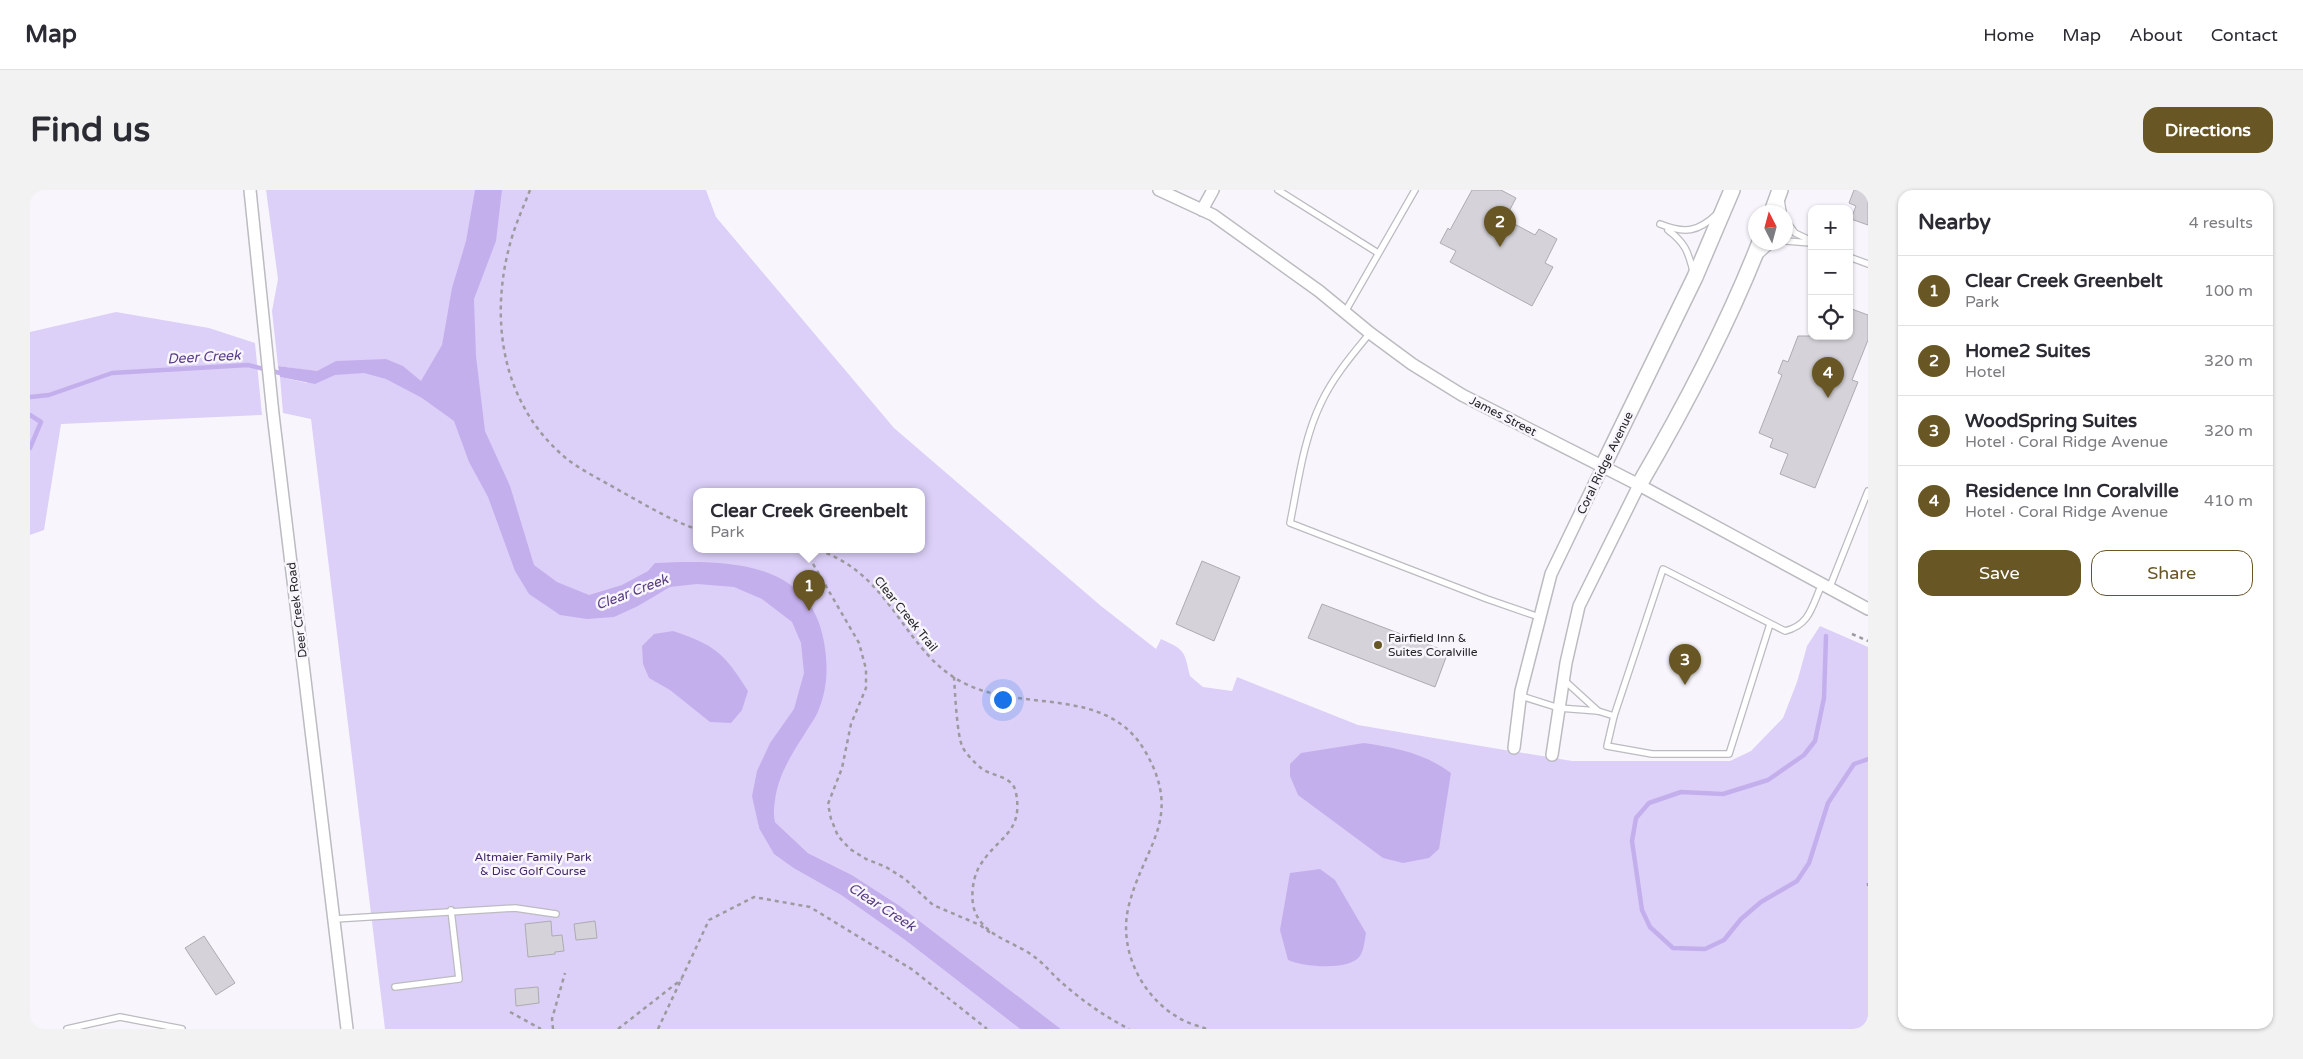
<!DOCTYPE html>
<html lang="en">
<head>
<meta charset="utf-8">
<style>
	body { margin:0; font-family:"Varela Round",sans-serif; background:#f2f2f3; color:#2b2b33 }
	.controls { position:absolute; right:15px; top:15px; display:grid; overflow:hidden; border-radius:10px; box-shadow:0 1px 4px #0004 }
	.controls button { width:45px; height:45px; display:grid; place-items:center; padding:0; border:0; border-bottom:1px solid #e1e1e2; background:#fff; color:#2b2b33; font:25px sans-serif }
	.compass { position:absolute; left:1718px; top:15px; width:45px; height:45px; border-radius:50%; background:#fff; box-shadow:0 1px 4px #0004; rotate:354deg }
	.you { position:absolute; left:972px; top:509px; width:18px; height:18px; margin:-12px; border:4px solid #fff; border-radius:50%; background:#1a73e8; box-shadow:0 0 0 8px #1a73e833 }
	.badge { display:grid; place-items:center; width:32px; height:32px; border-radius:50%; background:#685624; color:#fff; font-size:16px; font-weight:700 }
	.pin { position:absolute; translate:-50% -41px; filter:drop-shadow(0 1px 2px #0008) }
	.pin::after { content:''; position:absolute; top:26px; width:18px; height:15px; background:inherit; clip-path:polygon(0 0,100% 0,50% 100%) }
	.popup { position:absolute; left:663px; top:298px; width:232px; height:65px; box-sizing:border-box; display:grid; place-content:center; border-radius:10px; background:#fff; filter:drop-shadow(0 1px 4px #0005); font-size:16px; white-space:nowrap; color:#7c7c81 }
	.popup b { font-size:19px; color:#2b2b33 }
	.popup::after { content:''; position:absolute; left:50%; top:100%; margin-left:-10px; border:10px solid transparent; border-top-color:#fff }
	.list { margin:0; padding:0; list-style:none }
	h2 { display:flex; justify-content:space-between; align-items:center; height:65px; margin:0; padding:0 20px; font-size:21px }
	h2 small { font-size:16px; font-weight:400; color:#7c7c81 }
	.list li { display:grid; grid-template-columns:32px 1fr auto; gap:15px; align-items:center; box-sizing:border-box; height:70px; padding:0 20px; border-top:1px solid #e1e1e2 }
	.list b { display:block; font-size:19px; white-space:nowrap }
	.list p { margin:0; font-size:16px; white-space:nowrap; color:#7c7c81 }
	.list em { font-size:16px; font-style:normal; color:#7c7c81 }
	.actions { display:flex; gap:10px; padding:15px 20px }
	.actions a { flex:1; padding:11px 0; border:1px solid #685624; border-radius:15px; text-align:center; font-size:18px; color:#685624 }
	.actions .main { background:#685624; color:#fff }
	.icon { flex:none; width:28px; height:28px; fill:none; stroke:currentColor; stroke-width:2; stroke-linecap:round; stroke-linejoin:round }
	.map { position:relative; flex:none; width:1838px; height:839px; overflow:hidden; border-radius:15px }
	header { display:flex; align-items:center; gap:30px; box-sizing:border-box; height:70px; padding:0 25px; background:#fff; border-bottom:1px solid #e1e1e2 }
	header strong { font-size:24px }
	nav { display:flex; gap:28px; margin-inline-start:auto; font-size:18px }
	.intro { display:flex; align-items:center; justify-content:space-between; box-sizing:border-box; height:120px; padding:0 30px }
	h1 { margin:0; font-size:35px }
	.button { padding:12px 22px; border-radius:15px; background:#685624; color:#fff; font-size:18px; font-weight:700 }
	main { display:flex; gap:30px; padding:0 30px }
	aside { flex:1; background:#fff; border-radius:15px; box-shadow:0 1px 4px #0004 }
	.map>svg:first-child { display:block }
	.green { fill:#dcd0f8; fill-rule:evenodd }
	.water { fill:#c4afed }
	.lines { fill:none; stroke-linecap:round; stroke-linejoin:round }
	.stream { stroke:#c4afed; stroke-width:4.5 }
	.building { fill:#d5d3d9; stroke:#adabb1 }
	.service-casing { stroke:#bcbbc0; stroke-width:8 }
	.minor-casing { stroke:#bcbbc0; stroke-width:14 }
	.tertiary-casing { stroke:#bcbbc0; stroke-width:18 }
	.path { stroke:#9c9a9e; stroke-width:2.5; stroke-dasharray:4 4; stroke-linecap:butt }
	.service { stroke:#fff; stroke-width:5.5 }
	.minor { stroke:#fff; stroke-width:11 }
	.tertiary { stroke:#fff; stroke-width:15 }
	.poi-dot { fill:#685624; stroke:#f8f6fc; stroke-width:2 }
	.labels { text-anchor:middle; dominant-baseline:central; stroke-width:5; stroke-linejoin:round; paint-order:stroke }
	.street-label { font-size:12px; fill:#242325; stroke:#f8f6fc }
	.poi-label { font-size:12px; fill:#242325; stroke:#f8f6fc; text-anchor:start }
	.park-label { font-size:12px; fill:#43256d; stroke:#f8f6fc }
	.water-label { font-size:14px; font-style:italic; fill:#593b85; stroke:#f8f6fc }
</style>
</head>
<body>
<header>
<strong>Map</strong>
<nav><a>Home</a><a>Map</a><a>About</a><a>Contact</a></nav>
</header>
<div class="intro"><h1>Find us</h1><a class="button">Directions</a></div>
<main>
<div class="map">
<svg width="1838" height="839" viewBox="0 0 1838 839">
	<rect width="100%" height="100%" fill="#f8f6fc"/>
	<g class="green">
		<path d="M236,0H676L686,27L864,238L1071,416L1126,459L1131,449C1155,460 1154,460 1160,486L1173,497L1202,501L1207,487L1328,535L1445,555L1542,571H1700L1721,561L1753,528L1767,492L1777,456L1790,436L1838,457V839H1031L870,716L822,685L778,663L745,632L744,608L723,606L729,638L765,679L811,705L875,750L990,839H355L281,229L253,223L250,187L277,193L276,180L248,176L242,121L248,89ZM666,302H892V360H666Z"/>
		<polygon points="86,122 179,138 225,153 232,225 31,234 14,340 0,345 0,142"/>
	</g>
	<g class="water">
		<path d="M445,0H472L466,51L444,109L446,166L455,241L480,296L504,375L527,392L559,405L592,395L618,381L625,373C691,370 780,368 794,452C798,475 798,496 789,519C786,528 779,536 774,545C756,573 741,598 745,632L778,663L822,685L870,716L1031,839H990L875,750L811,705L765,679L744,664L729,638L722,606L727,581L740,553L764,519L774,483L771,453L762,432L732,409L704,397L667,394L640,397L608,416L584,427L557,429L530,425L499,404L485,381L458,307L439,272L424,231L392,208L356,189L334,183L305,185L285,194L250,187L248,176L287,181L306,171L356,169L373,176L391,191L412,155L422,98L436,51Z"/>
		<path d="M643,441C685,455 694,463 718,501L712,520L701,533L680,532L640,500L619,488L613,474L612,456L624,444Z"/>
		<path d="M1334,553C1366,558 1394,563 1421,583L1409,659L1399,668L1373,673L1353,668L1268,605L1260,586V574L1271,563Z"/>
		<path d="M1290,679L1305,690L1336,743C1335,749 1334,760 1330,766C1320,781 1273,777 1258,770L1250,740L1260,683Z"/>
	</g>
	<g class="lines">
		<g class="stream">
			<polyline points="0,207 19,205 82,183 218,175 254,184"/>
			<polyline points="0,225 11,232 0,258"/>
			<polyline points="1796,446 1794,508 1785,551 1774,565 1738,590 1693,604 1651,602 1619,613 1606,628 1602,651 1612,720 1620,737 1643,758 1675,759 1694,750 1711,729 1731,712 1767,691 1779,673 1798,613 1824,574 1838,569"/>
		</g>
	</g>
	<g class="building">
		<polygon points="1442,0 1471,0 1486,8 1475,29 1505,45 1509,39 1527,49 1515,73 1523,77 1502,116 1420,72 1426,61 1410,53 1418,38 1420,40"/>
		<polygon points="1824,0 1838,0 1838,35 1821,29 1826,16 1819,13"/>
		<polygon points="1819,118 1838,125 1838,150 1822,190 1828,192 1785,298 1750,284 1758,264 1740,257 1743,249 1729,243 1752,185 1748,183 1753,170 1758,172 1768,146 1819,146"/>
		<polygon points="1172,371 1210,387 1184,451 1146,434"/>
		<polygon points="1292,414 1418,462 1405,497 1278,448"/>
		<polygon points="521,731 522,746 532,745 534,761 525,762 525,764 498,767 495,734"/>
		<polygon points="565,731 567,748 546,750 544,734"/>
		<polygon points="174,746 205,793 186,805 155,758"/>
		<polygon points="508,797 509,813 486,816 485,799"/>
	</g>
	<g class="lines">
		<defs>
			<g id="service">
				<polyline points="1248,0 1348,63"/>
				<polyline points="1751,10 1753,22"/>
				<polyline points="1756,31 1765,43 1782,51"/>
				<path d="M1630,34C1655,44 1668,42 1687,24"/>
				<path d="M1638,40C1655,53 1658,61 1663,81"/>
				<polyline points="1756,51 1781,53"/>
				<polyline points="1729,66 1739,57 1751,52"/>
				<polyline points="1819,67 1838,74"/>
				<polyline points="1315,122 1385,0"/>
				<path d="M1340,143C1322,165 1303,187 1291,213C1273,250 1268,294 1260,333L1457,409L1509,427"/>
				<polyline points="1799,399 1838,301"/>
				<polyline points="1534,490 1568,521"/>
				<path d="M1491,506L1529,518L1568,521L1584,526L1633,379L1755,441C1780,435 1782,416 1792,394"/>
				<polyline points="1584,526 1577,556 1622,564 1699,564 1740,434"/>
				<polyline points="305,729 485,718 526,724"/>
				<polyline points="365,797 429,789 421,720"/>
				<polyline points="37,839 90,827 152,839"/>
			</g>
			<g id="minor">
				<polyline points="220,0 243,224 317,839"/>
				<polyline points="1129,0 1183,25 1289,101 1340,143 1382,174 1432,205 1609,295 1838,419"/>
				<polyline points="1172,20 1183,0"/>
				<polyline points="1484,558 1491,501 1521,384 1573,276"/>
				<polyline points="1522,565 1536,473 1549,416 1609,295"/>
			</g>
			<g id="tertiary">
				<polyline points="1742,22 1750,0"/>
				<polyline points="1573,276 1665,87 1702,0"/>
				<path d="M1609,295C1655,216 1697,137 1730,52"/>
			</g>
		</defs>
		<use href="#service" class="service-casing"/>
		<use href="#minor" class="minor-casing"/>
		<use href="#tertiary" class="tertiary-casing"/>
		<g class="path">
			<path d="M500,0C493,18 485,35 480,54C460,127 471,208 528,261C544,277 566,287 585,298C612,313 638,329 666,339"/>
			<polyline points="775,360 829,453 836,479 836,498 821,534 812,578 798,614 801,629 808,646 820,659 836,669 856,677 875,689 903,715 950,735 962,744"/>
			<path d="M789,360C805,366 821,375 834,387C872,421 889,473 938,495C996,522 1077,496 1115,561C1155,630 1112,657 1098,719C1089,761 1112,807 1149,828C1157,833 1168,836 1177,839"/>
			<polyline points="1822,444 1838,451"/>
			<path d="M924,487C925,502 927,548 933,558C937,565 945,573 951,578C962,587 983,585 986,603C994,645 965,647 948,679C942,691 940,712 946,724C957,748 986,752 1006,768C1015,775 1022,784 1030,791C1051,810 1074,826 1099,839"/>
			<polyline points="1838,693 1838,696"/>
			<polyline points="480,822 511,839"/>
			<polyline points="523,839 522,829 535,783"/>
			<polyline points="588,839 652,789"/>
			<polyline points="628,839 679,730 724,707 780,717 883,780 957,839"/>
		</g>
		<use href="#service" class="service"/>
		<use href="#minor" class="minor"/>
		<use href="#tertiary" class="tertiary"/>
	</g>
	<circle class="poi-dot" cx="1348" cy="455" r="5"/>
	<g class="labels">
		<g class="street-label">
			<text transform="translate(1473 226) rotate(27)">James Street</text>
			<text transform="translate(1575 273) rotate(-64)">Coral Ridge Avenue</text>
			<text transform="translate(267 420) rotate(-97)">Deer Creek Road</text>
			<text transform="translate(876 424) rotate(51)">Clear Creek Trail</text>
		</g>
		<g class="poi-label">
			<text x="1358" y="448">Fairfield Inn &amp;<tspan x="1358" dy="14">Suites Coralville</tspan></text>
		</g>
		<g class="park-label">
			<text x="503" y="667">Altmaier Family Park<tspan x="503" dy="14">&amp; Disc Golf Course</tspan></text>
		</g>
		<g class="water-label">
			<text transform="translate(174 167) rotate(-3)">Deer Creek</text>
			<text transform="translate(602 402) rotate(-21)">Clear Creek</text>
			<text transform="translate(852 717) rotate(33)">Clear Creek</text>
		</g>
	</g>
</svg>
<div class="controls">
<button>+</button>
<button>−</button>
<button><svg class="icon" aria-label="locate" viewBox="0 0 24 24"><circle cx="12" cy="12" r="6"/><path d="M12 2v4M12 18v4M2 12h4M18 12h4"/></svg></button>
</div>
<svg class="compass" viewBox="-18 -18 36 36"><path d="M0-13l5 13h-10z" fill="#e53935"/><path d="M0 13l5-13h-10z" fill="#7c7c81"/></svg>
<div class="you"></div>
<div class="pin badge" style="left:779px;top:421px">1</div>
<div class="popup"><b>Clear Creek Greenbelt</b>Park</div>
<div class="pin badge" style="left:1470px;top:57px">2</div>
<div class="pin badge" style="left:1655px;top:495px">3</div>
<div class="pin badge" style="left:1798px;top:208px">4</div>
</div>
<aside>
<h2>Nearby<small>4 results</small></h2>
<ul class="list">
<li><span class="badge">1</span><div><b>Clear Creek Greenbelt</b><p>Park</p></div><em>100 m</em></li>
<li><span class="badge">2</span><div><b>Home2 Suites</b><p>Hotel</p></div><em>320 m</em></li>
<li><span class="badge">3</span><div><b>WoodSpring Suites</b><p>Hotel · Coral Ridge Avenue</p></div><em>320 m</em></li>
<li><span class="badge">4</span><div><b>Residence Inn Coralville</b><p>Hotel · Coral Ridge Avenue</p></div><em>410 m</em></li>
</ul>
<div class="actions"><a class="main">Save</a><a>Share</a></div>
</aside>
</main>
</body>
</html>
